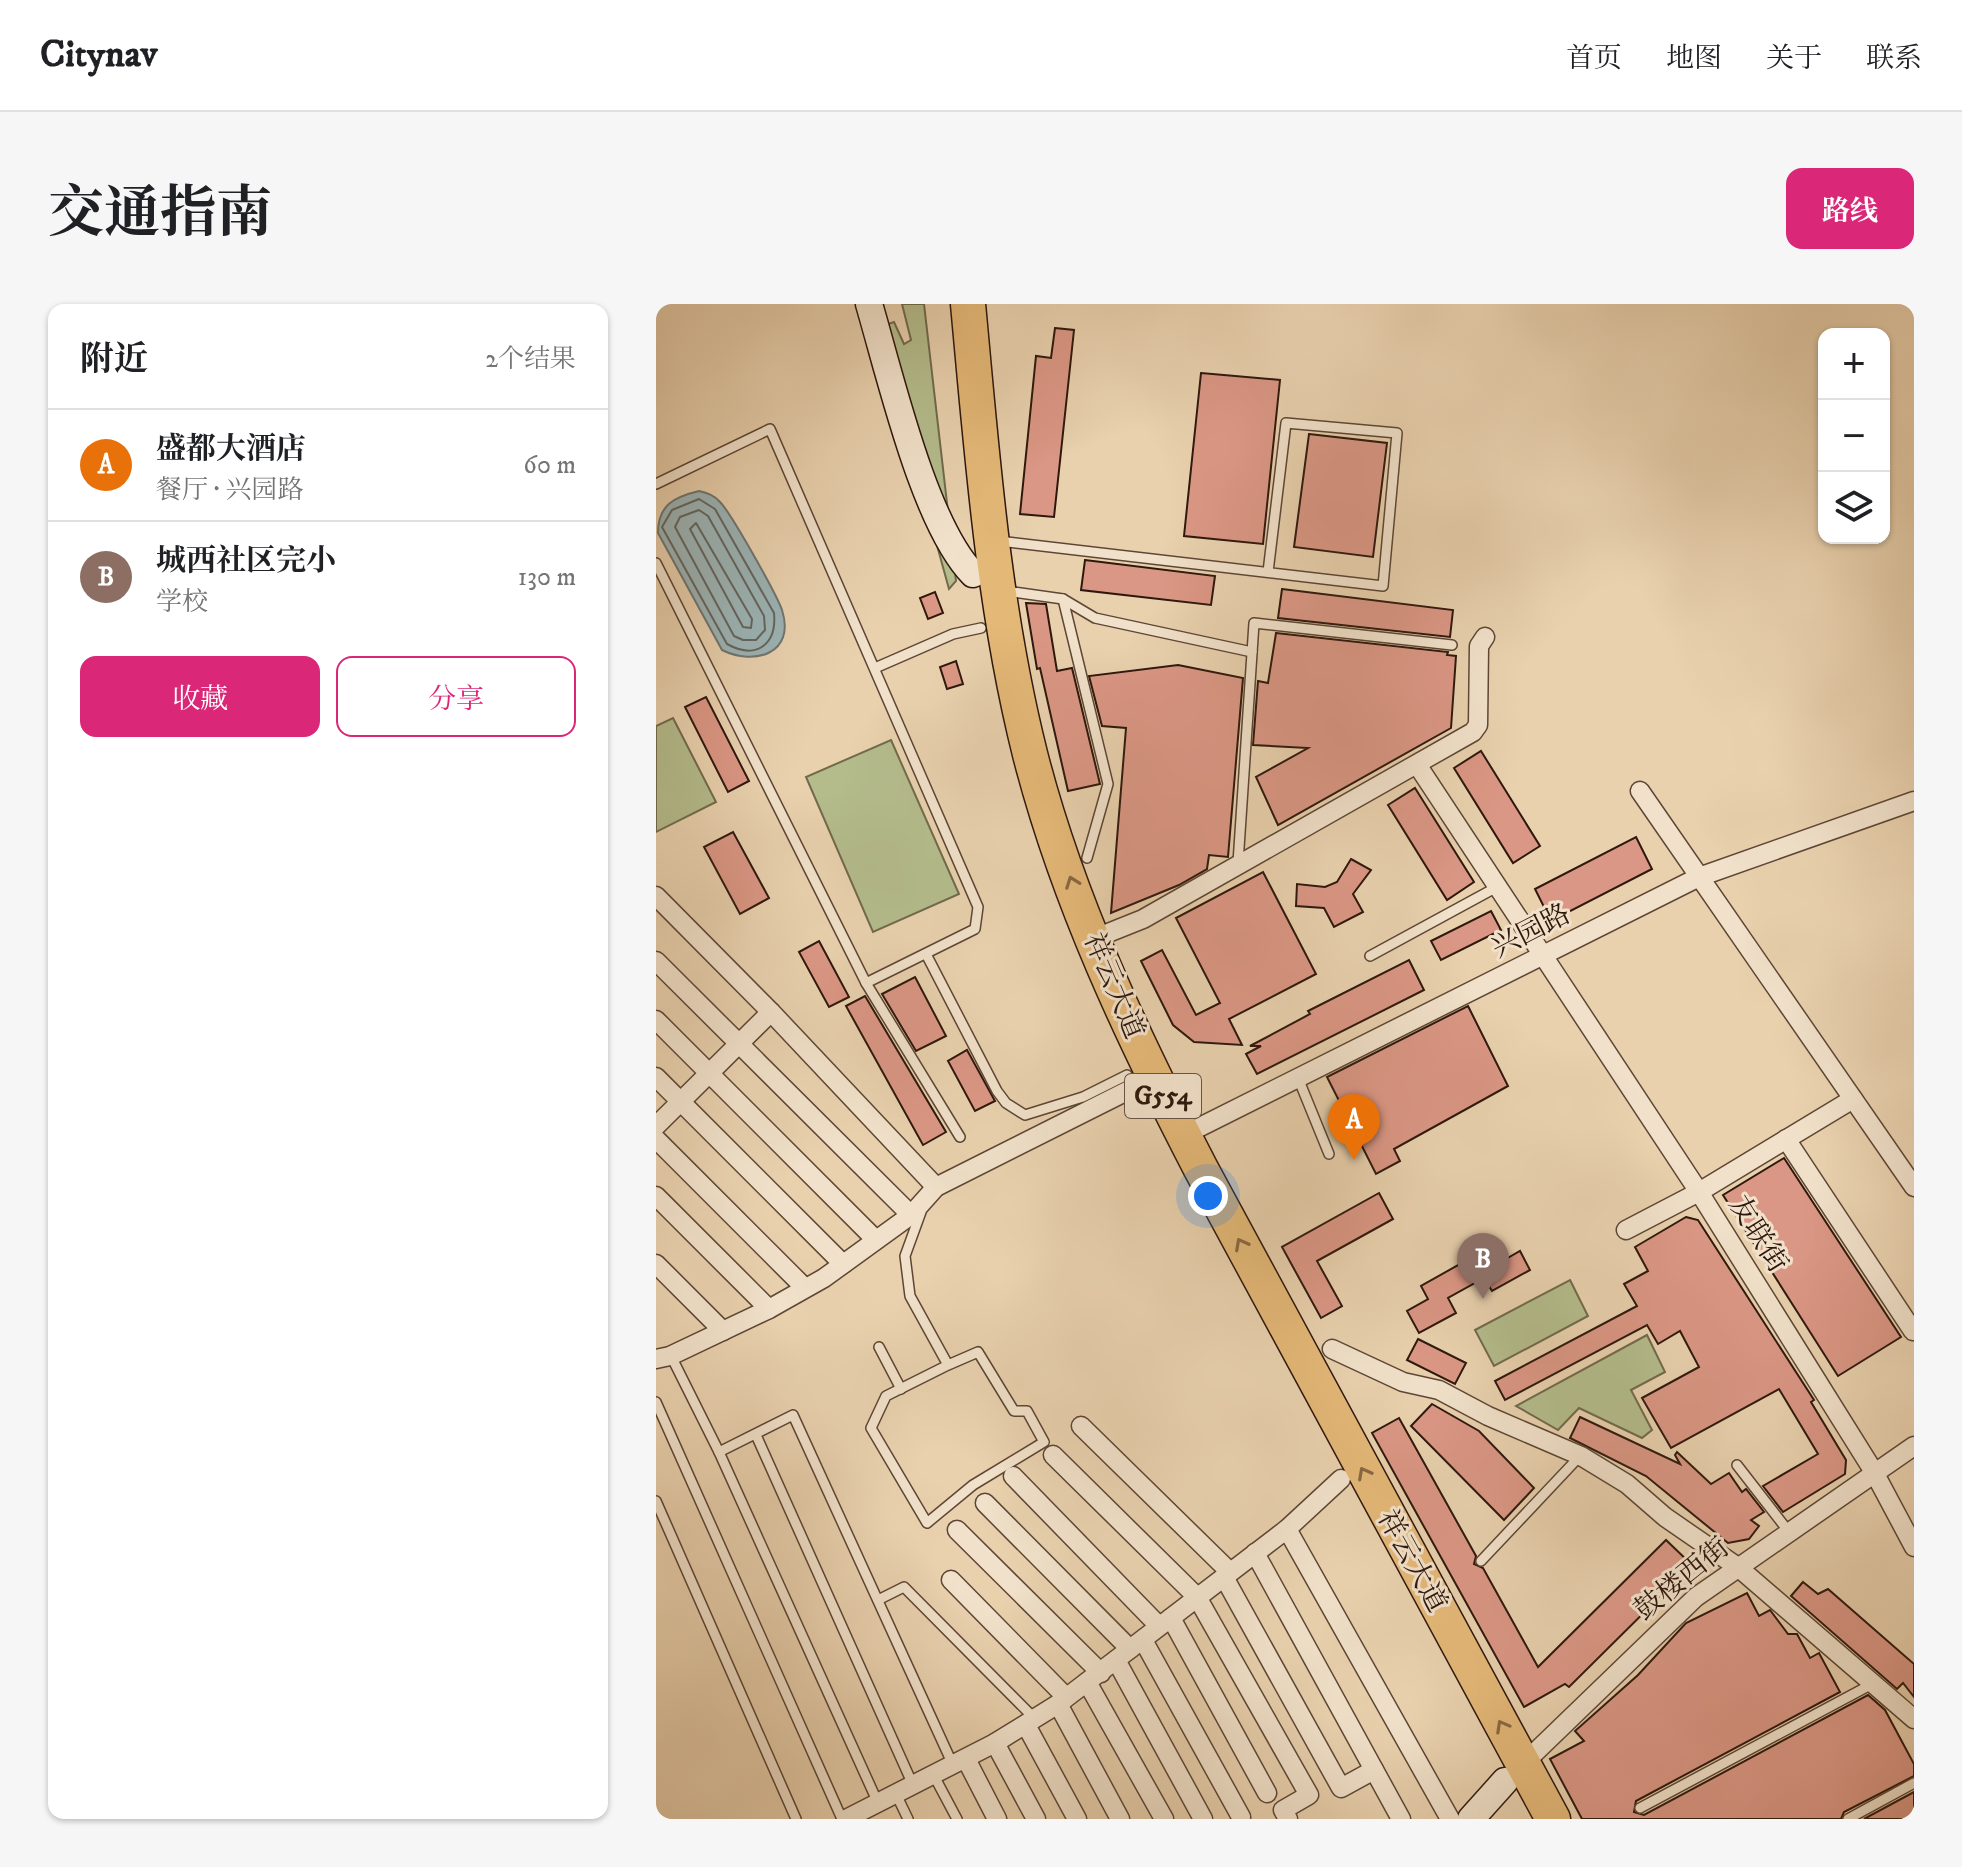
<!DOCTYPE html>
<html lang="zh">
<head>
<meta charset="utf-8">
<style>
	body { margin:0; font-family:"IM FELL DW Pica","Noto Serif SC",serif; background:#f6f6f6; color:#202124 }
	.controls { position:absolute; right:24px; top:24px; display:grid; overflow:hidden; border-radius:16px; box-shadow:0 2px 6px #0004 }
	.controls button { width:72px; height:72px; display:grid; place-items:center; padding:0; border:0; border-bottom:2px solid #e0e0e0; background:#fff; color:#202124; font:40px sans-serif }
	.you { position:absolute; left:552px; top:892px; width:28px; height:28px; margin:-20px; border:6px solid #fff; border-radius:50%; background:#1a73e8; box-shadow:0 0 0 12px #1a73e833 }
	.badge { display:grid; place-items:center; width:52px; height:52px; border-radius:50%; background:#db2777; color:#fff; font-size:26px; font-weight:700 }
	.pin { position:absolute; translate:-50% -66px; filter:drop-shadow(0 2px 4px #0008) }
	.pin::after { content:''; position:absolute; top:42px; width:28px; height:24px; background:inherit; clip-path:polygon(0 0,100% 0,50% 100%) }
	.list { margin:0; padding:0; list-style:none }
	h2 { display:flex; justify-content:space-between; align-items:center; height:104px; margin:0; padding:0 32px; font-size:34px }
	h2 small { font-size:26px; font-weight:400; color:#757577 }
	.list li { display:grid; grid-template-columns:52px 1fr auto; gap:24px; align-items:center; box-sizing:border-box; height:112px; padding:0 32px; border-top:2px solid #e0e0e0 }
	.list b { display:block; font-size:30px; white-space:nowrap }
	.list p { margin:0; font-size:26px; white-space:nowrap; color:#757577 }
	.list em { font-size:26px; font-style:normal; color:#757577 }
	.actions { display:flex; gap:16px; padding:24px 32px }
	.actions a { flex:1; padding:18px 0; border:2px solid #db2777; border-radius:16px; text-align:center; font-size:28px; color:#db2777 }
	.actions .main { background:#db2777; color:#fff }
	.icon { flex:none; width:44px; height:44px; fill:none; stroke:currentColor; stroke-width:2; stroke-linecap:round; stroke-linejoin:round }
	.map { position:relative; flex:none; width:1258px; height:1515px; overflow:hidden; border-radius:16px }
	header { display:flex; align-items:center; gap:48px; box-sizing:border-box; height:112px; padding:0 40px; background:#fff; border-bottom:2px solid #e0e0e0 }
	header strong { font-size:38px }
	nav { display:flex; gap:44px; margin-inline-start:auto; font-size:28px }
	.intro { display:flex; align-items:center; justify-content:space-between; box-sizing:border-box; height:192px; padding:0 48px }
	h1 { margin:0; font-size:56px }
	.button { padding:20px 36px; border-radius:16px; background:#db2777; color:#fff; font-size:28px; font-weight:700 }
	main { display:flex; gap:48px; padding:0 48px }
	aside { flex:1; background:#fff; border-radius:16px; box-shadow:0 2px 6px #0004 }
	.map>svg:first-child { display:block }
	.green { fill:#b4bc8c; stroke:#716a4c; stroke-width:2 }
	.water { fill:#9cb4b5; stroke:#707672; stroke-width:2 }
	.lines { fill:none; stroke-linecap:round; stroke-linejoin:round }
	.shore { stroke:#656661; stroke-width:2 }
	.building { fill:#db9785; stroke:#2e180d; stroke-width:2 }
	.lane-casing { stroke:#5d4635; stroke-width:12 }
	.street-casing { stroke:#5d4635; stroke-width:21 }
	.secondary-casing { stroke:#2e180d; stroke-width:29 }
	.highway-casing { stroke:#2e180d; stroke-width:37 }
	.lane { stroke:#f1e1ca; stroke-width:9 }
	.street { stroke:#f1e1ca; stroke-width:18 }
	.secondary { stroke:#f1e1ca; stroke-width:26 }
	.highway { stroke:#e4b877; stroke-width:34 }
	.oneway { stroke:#896842 }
	.labels { text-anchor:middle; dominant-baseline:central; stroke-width:6; stroke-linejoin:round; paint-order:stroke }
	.shield { fill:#f1e1ca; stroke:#685446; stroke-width:2 }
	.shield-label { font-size:26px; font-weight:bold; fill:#2e180d }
	.street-label { font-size:28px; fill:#2e180d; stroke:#f1e1ca }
</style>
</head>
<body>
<header>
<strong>Citynav</strong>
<nav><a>首页</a><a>地图</a><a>关于</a><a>联系</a></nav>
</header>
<div class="intro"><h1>交通指南</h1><a class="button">路线</a></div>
<main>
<aside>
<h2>附近<small>2个结果</small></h2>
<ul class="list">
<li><span class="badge" style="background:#e8710a">A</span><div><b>盛都大酒店</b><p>餐厅 · 兴园路</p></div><em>60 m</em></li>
<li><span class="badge" style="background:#8d6e63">B</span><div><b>城西社区完小</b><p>学校</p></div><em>130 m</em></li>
</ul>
<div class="actions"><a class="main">收藏</a><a>分享</a></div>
</aside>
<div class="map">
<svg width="1258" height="1515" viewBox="0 0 1258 1515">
	<rect width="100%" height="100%" fill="#e9d1ae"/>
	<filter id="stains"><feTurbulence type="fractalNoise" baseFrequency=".0025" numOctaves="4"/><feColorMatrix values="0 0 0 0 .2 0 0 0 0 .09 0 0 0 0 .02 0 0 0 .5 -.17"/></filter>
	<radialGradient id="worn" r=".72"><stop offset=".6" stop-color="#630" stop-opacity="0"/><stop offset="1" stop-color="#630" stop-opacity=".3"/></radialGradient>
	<g class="green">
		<polygon points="246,0 268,0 300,277 293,285 221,24 238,18 248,40 255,36"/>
		<polygon points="17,414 60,498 0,528 0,422"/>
		<polygon points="235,436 303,590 217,628 150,473"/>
		<polygon points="914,976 932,1012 838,1062 819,1026"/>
		<polygon points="991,1031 1009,1068 975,1086 996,1126 986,1134 923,1104 902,1126 860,1102"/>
	</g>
	<path class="water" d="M43,187C51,189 58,191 64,198C75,209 121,291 126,306C140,350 98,362 66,346L2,229C2,201 18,193 43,187Z"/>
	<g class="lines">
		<g class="shore">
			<path d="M43,195L59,205L118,309C121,341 100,356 71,340L6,223L16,206Z"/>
			<polygon points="43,206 52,212 108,312 109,326 100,336 87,336 78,332 19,223 24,213"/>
			<polygon points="40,219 96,315 95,324 87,323 34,225"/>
		</g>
	</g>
	<g class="building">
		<polygon points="399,24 418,26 398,213 364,210 380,52 395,54"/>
		<polygon points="545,69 624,76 607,240 528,232"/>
		<polygon points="653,130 731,139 717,253 638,243"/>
		<polygon points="429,256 559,272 555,301 425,286"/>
		<polygon points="626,285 797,306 794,333 622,314"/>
		<polygon points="279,288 287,309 272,315 264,294"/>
		<polygon points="370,299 390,300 401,367 416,364 444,480 412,487 384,364 381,365"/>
		<polygon points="620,329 792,348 791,351 800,352 795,424 622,521 600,473 652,444 597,441 602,377 612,379"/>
		<polygon points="300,357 307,380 291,385 284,363"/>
		<polygon points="522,361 587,374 572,553 553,551 551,565 523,581 455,609 470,424 446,422 433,372"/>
		<polygon points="50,393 93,477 72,488 29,403"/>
		<polygon points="825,447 884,542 857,559 798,464"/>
		<polygon points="759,484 818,578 791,596 732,501"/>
		<polygon points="77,528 113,594 84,610 48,543"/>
		<polygon points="980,533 996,565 895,617 879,585"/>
		<polygon points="695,555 715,566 697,590 707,608 678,623 668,604 640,602 641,580 669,583 681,578"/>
		<polygon points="607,568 660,670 573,715 586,741 538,738 517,721 485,657 506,646 540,711 564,699 520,614"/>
		<polygon points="835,607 845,626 785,656 775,637"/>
		<polygon points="163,637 193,693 173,703 143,648"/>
		<polygon points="753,656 768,686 601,770 590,750 605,742 594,742 654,710 652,707"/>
		<polygon points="259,673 290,732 260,747 226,690"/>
		<polygon points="209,692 290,828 267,841 190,702"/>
		<polygon points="812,702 852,782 738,845 744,857 720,870 671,773"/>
		<polygon points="311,746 339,797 319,807 292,757"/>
		<polygon points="1128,854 1245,1033 1182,1072 1067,891"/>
		<polygon points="723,889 737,915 661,957 686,1002 665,1014 626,943"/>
		<polygon points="1030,913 1042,916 1158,1096 1155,1098 1190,1156 1189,1170 1127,1208 1107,1182 1162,1150 1123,1085 1015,1144 986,1094 1043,1063 1024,1027 1002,1040 991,1021 849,1096 839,1077 981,1002 968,980 992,967 979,943"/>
		<polygon points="834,943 843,959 864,947 874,966 836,987 828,974 792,994 800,1009 763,1029 751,1007 772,995 765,982"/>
		<polygon points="762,1035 810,1059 799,1080 751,1056"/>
		<polygon points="776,1100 823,1127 878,1184 848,1216 755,1122"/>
		<polygon points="924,1113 1024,1160 1019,1151 1021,1148 1055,1180 1073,1169 1086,1188 1090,1185 1108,1208 1095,1216 1103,1222 1093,1235 1072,1239 990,1172 914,1134"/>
		<polygon points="743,1114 820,1252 818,1260 827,1264 882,1363 1010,1236 1036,1261 913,1383 909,1380 868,1403 716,1129"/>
		<polygon points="1147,1278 1162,1290 1172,1285 1258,1360 1258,1393 1247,1379 1241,1385 1135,1292"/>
		<polygon points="1091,1289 1103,1312 1114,1306 1132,1330 1141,1330 1154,1354 1163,1349 1184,1388 980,1497 978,1508 988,1511 1212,1391 1229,1406 1258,1460 1258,1472 1188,1508 1185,1515 926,1515 894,1455 928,1437 919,1427 982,1371 1030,1319"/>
		<polygon points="1258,1488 1258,1515 1208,1515"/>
	</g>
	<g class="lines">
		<defs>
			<g id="lane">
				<polyline points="0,180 114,125 322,603 319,625 210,679"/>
				<polyline points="343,237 727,282 741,129 630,119 612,268"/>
				<polyline points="0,259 210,679 304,833"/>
				<polyline points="350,287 407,295 439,314 596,348"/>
				<polyline points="407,295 452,480 431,554"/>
				<polyline points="219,364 297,330 325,324"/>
				<polyline points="582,559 598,319 796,341"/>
				<polyline points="270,650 341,787 350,799 369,811 427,793 471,771"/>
				<polyline points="714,652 841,583"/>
				<polyline points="642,774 673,850"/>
				<polyline points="265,908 249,952 254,992 292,1061 230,1092 215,1124 271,1219 317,1181 388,1138 371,1107 358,1107 322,1048 292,1061"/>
				<polyline points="223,1043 245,1085"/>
				<polyline points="15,1052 63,1148 222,1499"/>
				<polyline points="0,1098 186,1515"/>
				<polyline points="100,1131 257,1481"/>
				<polyline points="63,1148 137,1111 297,1461"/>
				<polyline points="1081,1161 1133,1228"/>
				<polyline points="0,1197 140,1515"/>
				<polyline points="825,1257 924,1152"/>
				<polyline points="222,1296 248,1283 379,1415"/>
				<polyline points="277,1470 301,1515"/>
				<polyline points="240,1490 252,1515"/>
				<polyline points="984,1504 1218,1379"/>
				<polyline points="1192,1515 1258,1479"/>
			</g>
			<g id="street">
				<polyline points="762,462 1043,888 1218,1168 1258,1243"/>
				<polyline points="984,487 1258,883"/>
				<polyline points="0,592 115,708 280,883"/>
				<polyline points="437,635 487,615 817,428 822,421 823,342 829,333"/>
				<polyline points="0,657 255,911"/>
				<polyline points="0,716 220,936"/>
				<polyline points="0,773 187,960"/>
				<polyline points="0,822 115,708"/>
				<polyline points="528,831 1043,573 1258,497"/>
				<polyline points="0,835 149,984"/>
				<polyline points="1130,835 1257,1027"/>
				<polyline points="0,892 113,1005"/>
				<polyline points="970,926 1043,888 1197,795"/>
				<polyline points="0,960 67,1027"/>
				<polyline points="676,1045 747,1078 783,1086 832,1112 925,1152 971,1180 1009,1213 1083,1264 1258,1415"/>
				<polyline points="0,1055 14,1052 113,1005 168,974 255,911 280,883 477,784"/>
				<polyline points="425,1122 574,1268"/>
				<polyline points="397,1151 541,1293 653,1491 627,1506 632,1515"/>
				<polyline points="357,1172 503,1322"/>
				<polyline points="329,1199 474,1345"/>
				<polyline points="631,1225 794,1515"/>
				<polyline points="301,1226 445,1369"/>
				<polyline points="599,1249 745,1515"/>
				<polyline points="568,1273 685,1484 718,1466"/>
				<polyline points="295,1276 410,1393"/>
				<polyline points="515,1314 611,1489"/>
				<polyline points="487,1336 585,1513"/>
				<polyline points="460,1356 547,1515"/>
				<polyline points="431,1378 508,1515"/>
				<polyline points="402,1400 464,1515"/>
				<polyline points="370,1421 421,1515"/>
				<polyline points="339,1439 380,1515"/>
				<polyline points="310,1455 341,1515"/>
				<polyline points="864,1463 1040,1293 1258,1142"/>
				<polyline points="190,1515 339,1439 402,1400 631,1225 685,1175"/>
			</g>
			<g id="secondary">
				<path d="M213,0C234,71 268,220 317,270"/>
				<polyline points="815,1515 849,1477"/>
			</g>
			<path id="highway" d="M312,0C326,150 337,303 374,450C411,595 476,732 545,865L897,1515"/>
		</defs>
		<use href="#lane" class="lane-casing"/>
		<use href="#street" class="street-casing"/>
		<use href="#secondary" class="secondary-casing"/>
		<use href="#highway" class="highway-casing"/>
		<use href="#lane" class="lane"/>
		<use href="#street" class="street"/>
		<use href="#secondary" class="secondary"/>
		<use href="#highway" class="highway"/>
	</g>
	<defs><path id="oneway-chevron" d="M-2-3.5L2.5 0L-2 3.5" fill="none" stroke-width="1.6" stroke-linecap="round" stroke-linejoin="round" transform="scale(2)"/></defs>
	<g class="oneway">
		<use href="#oneway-chevron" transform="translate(416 578) rotate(-110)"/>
		<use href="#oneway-chevron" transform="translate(585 940) rotate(-118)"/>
		<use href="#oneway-chevron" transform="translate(708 1169) rotate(-118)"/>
		<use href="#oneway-chevron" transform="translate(846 1422) rotate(-119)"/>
	</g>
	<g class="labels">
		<rect class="shield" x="469" y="770" width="76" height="44" rx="6"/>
		<g class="shield-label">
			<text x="507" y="792">G554</text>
		</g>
		<g class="street-label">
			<text transform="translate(875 627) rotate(-27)">兴园路</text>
			<text transform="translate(458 682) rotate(67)">祥云大道</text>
			<text transform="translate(1102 930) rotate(58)">友联街</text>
			<text transform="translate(756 1257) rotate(61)">祥云大道</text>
			<text transform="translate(1026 1275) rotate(-39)">鼓楼西街</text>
		</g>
	</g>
	<rect width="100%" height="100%" filter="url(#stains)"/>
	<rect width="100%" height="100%" fill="url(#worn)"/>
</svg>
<div class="controls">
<button>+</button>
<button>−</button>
<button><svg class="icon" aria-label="layers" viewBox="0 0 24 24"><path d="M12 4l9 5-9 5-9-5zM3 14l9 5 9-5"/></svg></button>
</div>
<div class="you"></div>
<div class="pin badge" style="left:698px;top:856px;background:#e8710a">A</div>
<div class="pin badge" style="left:827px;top:995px;background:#8d6e63">B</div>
</div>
</main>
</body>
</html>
